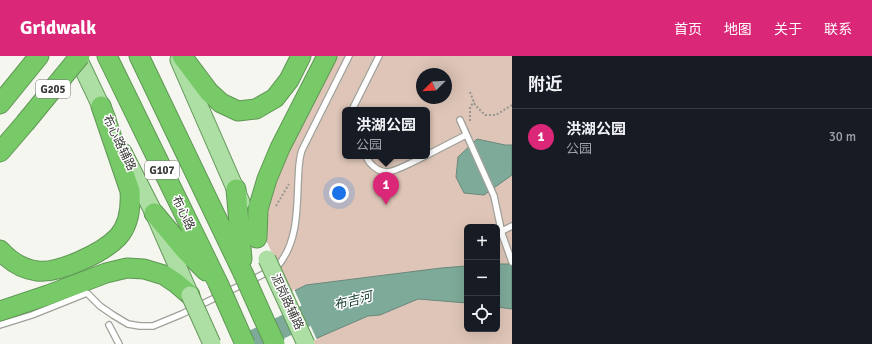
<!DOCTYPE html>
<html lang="zh">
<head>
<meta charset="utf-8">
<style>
	body { margin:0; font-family:Signika,"Noto Sans SC",sans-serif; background:#242831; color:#f1f3f6 }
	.controls { position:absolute; right:12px; bottom:12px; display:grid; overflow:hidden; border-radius:6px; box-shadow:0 4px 16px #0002 }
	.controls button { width:36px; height:36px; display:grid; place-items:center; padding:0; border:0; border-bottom:1px solid #363941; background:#171b24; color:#f1f3f6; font:20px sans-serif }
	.compass { position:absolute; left:416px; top:12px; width:36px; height:36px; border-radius:50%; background:#171b24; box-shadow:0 4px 16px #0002; rotate:246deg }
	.you { position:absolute; left:339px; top:137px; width:14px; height:14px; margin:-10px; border:3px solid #fff; border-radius:50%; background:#1a73e8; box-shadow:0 0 0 6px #1a73e833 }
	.badge { display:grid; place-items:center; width:26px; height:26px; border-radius:50%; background:#db2777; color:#fff; font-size:13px; font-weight:700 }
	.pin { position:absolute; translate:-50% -33px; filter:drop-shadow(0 1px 2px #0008) }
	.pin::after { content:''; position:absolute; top:21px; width:14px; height:12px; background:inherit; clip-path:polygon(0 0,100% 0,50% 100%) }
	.popup { position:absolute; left:342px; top:51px; width:88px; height:52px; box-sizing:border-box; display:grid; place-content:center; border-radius:6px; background:#171b24; filter:drop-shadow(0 1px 3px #0005); font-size:13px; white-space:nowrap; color:#9ea1a6 }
	.popup b { font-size:15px; color:#f1f3f6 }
	.popup::after { content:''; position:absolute; left:50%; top:100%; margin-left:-8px; border:8px solid transparent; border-top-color:#171b24 }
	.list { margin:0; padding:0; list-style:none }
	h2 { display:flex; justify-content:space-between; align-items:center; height:52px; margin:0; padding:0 16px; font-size:17px }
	h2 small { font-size:13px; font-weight:400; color:#9ea1a6 }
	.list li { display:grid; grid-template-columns:26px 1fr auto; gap:12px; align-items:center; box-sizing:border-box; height:56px; padding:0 16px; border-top:1px solid #363941 }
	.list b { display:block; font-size:15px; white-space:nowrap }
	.list p { margin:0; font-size:13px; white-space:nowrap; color:#9ea1a6 }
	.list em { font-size:13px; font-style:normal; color:#9ea1a6 }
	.icon { flex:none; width:22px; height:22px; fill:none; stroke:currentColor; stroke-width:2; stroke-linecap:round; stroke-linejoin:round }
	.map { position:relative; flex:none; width:512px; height:288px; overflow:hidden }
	header { display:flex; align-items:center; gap:24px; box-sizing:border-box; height:56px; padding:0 20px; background:#db2777; color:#fff }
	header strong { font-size:19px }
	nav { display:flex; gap:22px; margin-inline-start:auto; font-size:14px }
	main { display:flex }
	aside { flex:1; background:#171b24 }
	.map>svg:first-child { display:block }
	.green { fill:#dec5b7; fill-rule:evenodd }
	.water { fill:#7eaa9a; stroke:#69887c }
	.pier { fill:#f5f6ef }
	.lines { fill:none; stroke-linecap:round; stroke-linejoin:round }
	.river { stroke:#7eaa9a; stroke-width:22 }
	.lane-casing { stroke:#a0a09a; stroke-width:8 }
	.primary-casing { stroke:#619756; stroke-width:19 }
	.highway-casing { stroke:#619756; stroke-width:21 }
	.path { stroke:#959691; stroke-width:2; stroke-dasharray:2 2; stroke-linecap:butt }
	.lane { stroke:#fff; stroke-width:5.5 }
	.primary { stroke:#addfa4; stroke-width:17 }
	.highway { stroke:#77ca67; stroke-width:19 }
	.primary-bridge-casing { stroke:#619756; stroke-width:19; stroke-linecap:butt }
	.highway-bridge-casing { stroke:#619756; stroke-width:21; stroke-linecap:butt }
	.primary-bridge { stroke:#addfa4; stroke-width:17 }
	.highway-bridge { stroke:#77ca67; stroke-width:19 }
	.labels { text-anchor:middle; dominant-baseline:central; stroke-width:3; stroke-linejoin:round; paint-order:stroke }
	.shield { fill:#fff; stroke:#747472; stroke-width:1 }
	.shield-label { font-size:11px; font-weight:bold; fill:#383936 }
	.street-label { font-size:12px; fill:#383936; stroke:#fff }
	.water-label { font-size:13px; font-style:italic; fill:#143c30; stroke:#fff }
</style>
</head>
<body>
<header>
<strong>Gridwalk</strong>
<nav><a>首页</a><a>地图</a><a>关于</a><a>联系</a></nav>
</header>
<main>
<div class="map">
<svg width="512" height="288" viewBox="0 0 512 288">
	<rect width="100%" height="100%" fill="#f5f6ef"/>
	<path class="green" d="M328,0H512V288H313L258,166ZM422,18H446V42H422ZM345,54H427V100H345ZM467,171H497V273H467Z"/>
	<g class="water">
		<polygon points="477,83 505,89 512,89 512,119 484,139 464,137 456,121 458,101"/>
		<polygon points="497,208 512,208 512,253 497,251"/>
		<polygon points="467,210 467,247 418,243 380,259 368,260 315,283 294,235 306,229 441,212"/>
	</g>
	<polygon class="pier" points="294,233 317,284 314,284 292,236"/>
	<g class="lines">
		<polyline class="river" points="247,288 318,254 333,250"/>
		<defs>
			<g id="lane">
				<polyline points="352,54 379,0"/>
				<polyline points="460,64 494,140 502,178 512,206"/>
				<polyline points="427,99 466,79"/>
				<path d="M366,100C369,108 378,116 387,116C395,116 417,104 425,100"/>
				<polyline points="502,175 512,170"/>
				<path d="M0,269L32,259L87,237L100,250L113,259L128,268L140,270H153L182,258L276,212C297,189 297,157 298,127C299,116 298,105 302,94L349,0"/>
				<polyline points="109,269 119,288"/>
			</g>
			<g id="primary">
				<polyline points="77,0 107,63"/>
				<polyline points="179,4 241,146"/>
				<polyline points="123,96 154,157 190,239"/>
			</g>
			<g id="highway">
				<polyline points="107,0 218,227"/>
				<polyline points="139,0 243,217"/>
				<polyline points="182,0 209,36 221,47 238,55 256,53 275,42 289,24 301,0"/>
				<polyline points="0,48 39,0"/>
				<polyline points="0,96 25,67"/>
				<polyline points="236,133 242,203"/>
				<polyline points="154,157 185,194 206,215"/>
				<polyline points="257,182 258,153 267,123 280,92 327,0"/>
				<path d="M0,194C9,204 22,213 37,215C58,218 103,197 118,181C129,169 131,151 130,135L101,50"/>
				<polyline points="0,255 48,239 106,217 127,212 144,213 164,219 176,227 190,239"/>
			</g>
		</defs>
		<use href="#lane" class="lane-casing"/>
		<use href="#primary" class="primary-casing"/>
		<use href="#highway" class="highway-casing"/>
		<g class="path">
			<polyline points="470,36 475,49 485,59 496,59 512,49"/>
			<polyline points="470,65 470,51 474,46"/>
			<polyline points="276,150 289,128"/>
		</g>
		<use href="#lane" class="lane"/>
		<use href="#primary" class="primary"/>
		<use href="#highway" class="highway"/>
		<defs>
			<g id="primary-bridge">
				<polyline points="267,203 306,288"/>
				<polyline points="190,239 212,288"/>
			</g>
			<g id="highway-bridge">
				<polyline points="25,67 80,0"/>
				<polyline points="243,217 275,288"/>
				<polyline points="218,227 245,288"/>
			</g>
		</defs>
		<use href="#primary-bridge" class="primary-bridge-casing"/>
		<use href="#highway-bridge" class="highway-bridge-casing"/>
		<use href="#primary-bridge" class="primary-bridge"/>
		<use href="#highway-bridge" class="highway-bridge"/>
	</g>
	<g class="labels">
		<g class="shield">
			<rect x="36" y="24" width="34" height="18" rx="3"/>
			<rect x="145" y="105" width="34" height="18" rx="3"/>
		</g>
		<g class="shield-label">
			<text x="53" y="33">G205</text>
			<text x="162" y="114">G107</text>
		</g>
		<g class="street-label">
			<text transform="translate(119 87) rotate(64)">布心路辅路</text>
			<text transform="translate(183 157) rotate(64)">布心路</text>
			<text transform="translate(287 246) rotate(65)">泥岗路辅路</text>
		</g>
		<g class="water-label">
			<text transform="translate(353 245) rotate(-14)">布吉河</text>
		</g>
	</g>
</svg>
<div class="controls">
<button>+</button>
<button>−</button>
<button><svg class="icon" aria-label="locate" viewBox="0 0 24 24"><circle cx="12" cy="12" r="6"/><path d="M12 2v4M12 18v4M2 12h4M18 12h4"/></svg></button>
</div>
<svg class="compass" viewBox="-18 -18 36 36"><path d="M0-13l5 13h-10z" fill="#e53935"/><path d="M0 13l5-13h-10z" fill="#9ea1a6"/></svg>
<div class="you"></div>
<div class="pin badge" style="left:386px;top:149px">1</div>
<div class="popup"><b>洪湖公园</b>公园</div>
</div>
<aside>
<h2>附近<small></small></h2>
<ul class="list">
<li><span class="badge">1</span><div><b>洪湖公园</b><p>公园</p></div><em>30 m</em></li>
</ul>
</aside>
</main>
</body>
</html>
